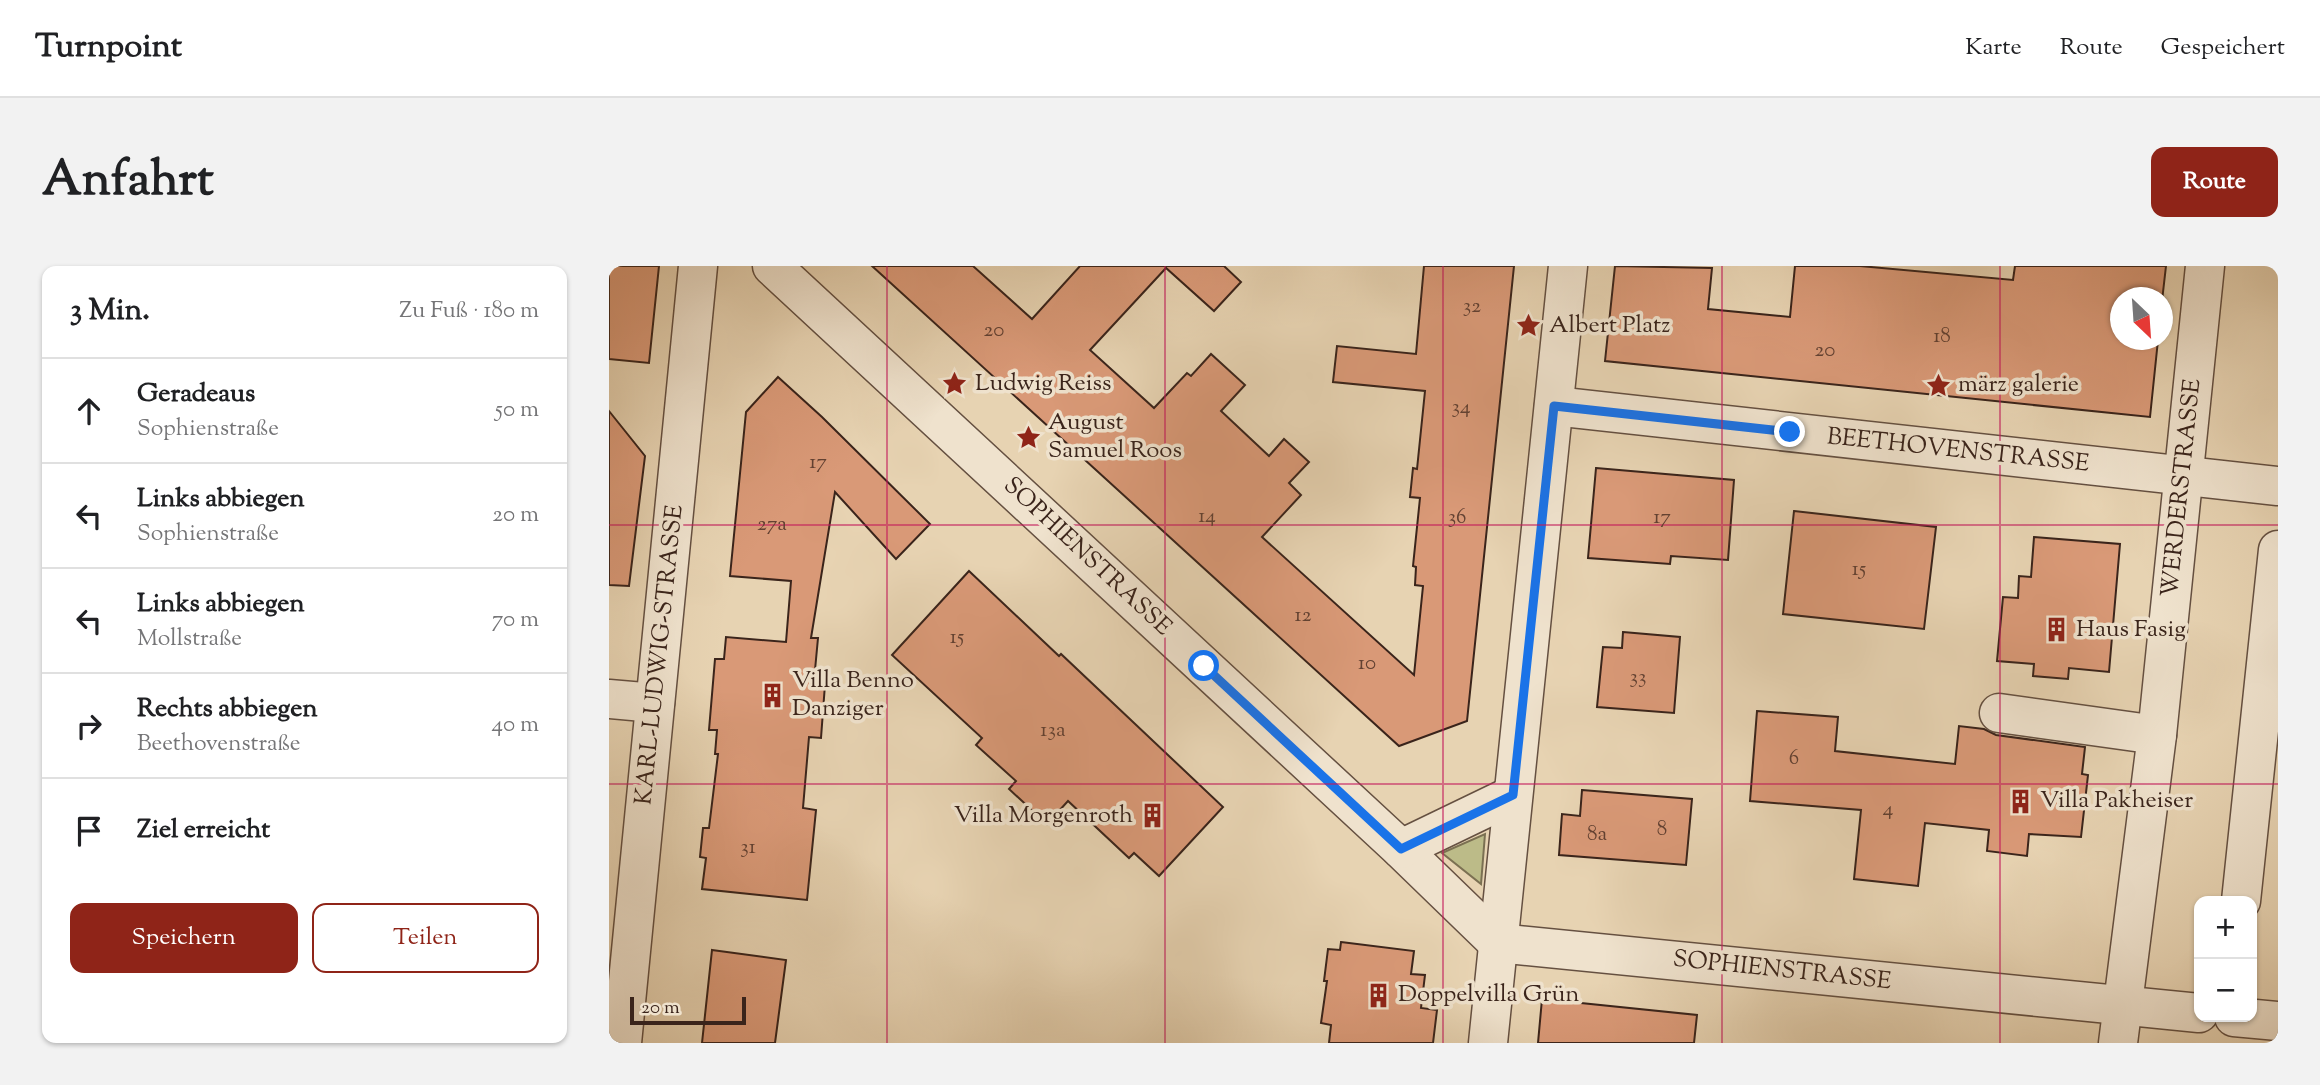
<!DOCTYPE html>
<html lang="de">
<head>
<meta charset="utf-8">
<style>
	body { margin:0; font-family:"Sorts Mill Goudy",serif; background:#f2f2f2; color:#202124 }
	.controls { position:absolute; right:21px; bottom:21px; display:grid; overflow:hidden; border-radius:14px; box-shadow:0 2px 5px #0004 }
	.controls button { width:63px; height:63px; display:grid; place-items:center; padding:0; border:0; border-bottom:2px solid #e0e0e0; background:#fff; color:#202124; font:35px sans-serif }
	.compass { position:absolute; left:1501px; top:21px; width:63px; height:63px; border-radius:50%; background:#fff; box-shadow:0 2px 5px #0004; rotate:155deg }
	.scale { position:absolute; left:21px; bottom:18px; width:116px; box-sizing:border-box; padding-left:7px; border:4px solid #3a241b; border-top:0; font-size:19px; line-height:24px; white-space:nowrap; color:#3a241b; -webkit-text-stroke:5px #efe2cd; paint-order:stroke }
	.stop { position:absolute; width:21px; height:21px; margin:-16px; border:5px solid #1a73e8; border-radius:50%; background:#fff }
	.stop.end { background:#1a73e8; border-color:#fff; box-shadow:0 2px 7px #0008 }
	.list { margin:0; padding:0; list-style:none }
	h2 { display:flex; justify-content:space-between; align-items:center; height:91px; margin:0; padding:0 28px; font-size:30px }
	h2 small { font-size:23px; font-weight:400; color:#757577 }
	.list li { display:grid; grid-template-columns:46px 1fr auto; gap:21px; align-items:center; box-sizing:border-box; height:105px; padding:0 28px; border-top:2px solid #e0e0e0 }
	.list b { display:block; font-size:26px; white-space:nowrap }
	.list p { margin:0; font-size:23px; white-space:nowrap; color:#757577 }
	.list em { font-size:23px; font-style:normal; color:#757577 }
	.actions { display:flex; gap:14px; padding:21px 28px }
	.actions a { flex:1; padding:16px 0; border:2px solid #8f2418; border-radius:14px; text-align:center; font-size:24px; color:#8f2418 }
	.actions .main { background:#8f2418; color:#fff }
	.icon { flex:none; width:38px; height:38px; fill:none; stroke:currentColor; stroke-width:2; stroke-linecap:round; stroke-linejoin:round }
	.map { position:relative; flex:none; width:1669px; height:777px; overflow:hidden; border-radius:14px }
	header { display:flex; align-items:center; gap:42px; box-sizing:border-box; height:98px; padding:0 35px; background:#fff; border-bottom:2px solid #e0e0e0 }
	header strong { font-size:33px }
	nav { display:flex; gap:38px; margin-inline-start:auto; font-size:24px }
	.intro { display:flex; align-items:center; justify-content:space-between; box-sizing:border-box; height:168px; padding:0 42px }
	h1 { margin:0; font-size:49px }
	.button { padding:18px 32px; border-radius:14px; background:#8f2418; color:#fff; font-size:24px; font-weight:700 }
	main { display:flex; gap:42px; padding:0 42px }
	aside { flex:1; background:#fff; border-radius:14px; box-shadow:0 2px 5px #0004 }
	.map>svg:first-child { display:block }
	.green { fill:#bcbb88; stroke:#7b7052; stroke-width:2 }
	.building { fill:#d99977; stroke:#3a241b; stroke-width:2 }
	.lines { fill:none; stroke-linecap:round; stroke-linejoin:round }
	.minor-casing { stroke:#655041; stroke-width:41 }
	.minor { stroke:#efe2cd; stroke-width:38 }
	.route { stroke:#1a73e8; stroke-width:9 }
	.grid { fill:none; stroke:#c2185b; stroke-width:2; stroke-opacity:0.55 }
	.labels { text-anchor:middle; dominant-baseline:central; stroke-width:7; stroke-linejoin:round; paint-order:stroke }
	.number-label { font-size:21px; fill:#624132 }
	.poi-label { font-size:24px; fill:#3a241b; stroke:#efe2cd; text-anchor:start }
	.street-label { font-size:24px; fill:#3a241b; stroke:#efe2cd }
</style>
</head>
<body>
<header>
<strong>Turnpoint</strong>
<nav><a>Karte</a><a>Route</a><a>Gespeichert</a></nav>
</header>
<div class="intro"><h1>Anfahrt</h1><a class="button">Route</a></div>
<main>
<aside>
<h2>3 Min.<small>Zu Fuß · 180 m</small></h2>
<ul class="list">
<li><svg class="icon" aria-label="ahead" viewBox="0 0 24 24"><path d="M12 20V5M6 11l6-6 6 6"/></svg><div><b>Geradeaus</b><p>Sophienstraße</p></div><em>50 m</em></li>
<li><svg class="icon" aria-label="left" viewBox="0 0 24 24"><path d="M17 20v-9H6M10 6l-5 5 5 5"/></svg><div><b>Links abbiegen</b><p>Sophienstraße</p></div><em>20 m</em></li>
<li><svg class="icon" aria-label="left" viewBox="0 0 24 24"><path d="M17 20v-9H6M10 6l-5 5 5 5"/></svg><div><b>Links abbiegen</b><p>Mollstraße</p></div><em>70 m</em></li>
<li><svg class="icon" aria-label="right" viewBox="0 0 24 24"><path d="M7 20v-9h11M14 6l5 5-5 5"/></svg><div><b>Rechts abbiegen</b><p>Beethovenstraße</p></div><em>40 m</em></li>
<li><svg class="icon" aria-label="arrive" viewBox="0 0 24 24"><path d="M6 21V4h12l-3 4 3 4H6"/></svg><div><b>Ziel erreicht</b></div></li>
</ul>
<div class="actions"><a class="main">Speichern</a><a>Teilen</a></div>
</aside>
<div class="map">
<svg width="1669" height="777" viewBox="0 0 1669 777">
	<rect width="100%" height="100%" fill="#e7d3b2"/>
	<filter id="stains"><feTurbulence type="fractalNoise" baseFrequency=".00286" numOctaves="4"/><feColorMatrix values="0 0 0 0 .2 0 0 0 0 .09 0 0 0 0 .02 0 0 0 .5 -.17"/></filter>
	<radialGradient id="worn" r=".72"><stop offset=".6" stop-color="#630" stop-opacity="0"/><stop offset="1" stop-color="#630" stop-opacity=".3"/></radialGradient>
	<polygon class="green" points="876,568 872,618 833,587"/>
	<g class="building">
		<polygon points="0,0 50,0 40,97 0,93"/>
		<polygon points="263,0 364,0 423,53 471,0 615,0 632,16 605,45 557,2 481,84 545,142 578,107 582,110 602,88 636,119 612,145 660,190 675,173 700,196 680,217 692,229 653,271 805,409 814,320 806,319 807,301 804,300 811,232 801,231 804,202 808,203 816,125 724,116 728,80 807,88 815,0 905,0 858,455 790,480"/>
		<polygon points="1006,0 1103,2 1099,43 1181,51 1186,0 1251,0 1404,14 1406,0 1557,0 1553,35 1553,32 1511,32 1511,74 1549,74 1541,151 996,95"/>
		<polygon points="169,111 213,151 321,258 287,293 226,226 202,372 209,372 206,404 217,405 212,472 200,471 194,542 207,544 198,634 93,623 97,592 91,591 94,562 100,562 109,488 106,488 108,464 100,464 106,393 115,393 117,371 177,376 182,315 121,310 137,146"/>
		<polygon points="0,145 36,190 20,320 0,319"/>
		<polygon points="987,202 1125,214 1119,294 1062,290 1061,298 979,292"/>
		<polygon points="1185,245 1327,261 1315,363 1174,348"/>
		<polygon points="1425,271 1511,278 1500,406 1460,402 1459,413 1424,410 1425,398 1388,395 1394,331 1409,332 1410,310 1422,311"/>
		<polygon points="360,305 450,390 452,388 614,541 550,610 525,587 520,592 459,535 438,558 400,523 407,515 367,479 373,472 283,389"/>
		<polygon points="1014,366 1071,371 1065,447 988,441 994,381 1013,382"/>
		<polygon points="1148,445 1229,451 1226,485 1346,498 1350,460 1375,463 1387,469 1476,481 1473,508 1479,509 1472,571 1420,568 1418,590 1378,585 1380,564 1316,557 1309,620 1245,613 1252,544 1141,535"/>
		<polygon points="973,524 1083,533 1077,599 950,589 953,548 971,550"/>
		<polygon points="732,676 805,685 802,708 816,709 812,742 828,744 824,777 720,777 722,759 712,757 718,715 715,715 719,683 731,684"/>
		<polygon points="103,684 177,694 166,777 93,777"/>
		<polygon points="933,733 1088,749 1085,777 929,777"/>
	</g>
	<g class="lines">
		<defs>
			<g id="minor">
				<polyline points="163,0 792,583 889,677 1590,747"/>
				<polyline points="945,140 1669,220"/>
				<polyline points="0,433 46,437"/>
				<polyline points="1390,447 1548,469"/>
				<polyline points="792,583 904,529"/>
				<polyline points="1632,635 1669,284"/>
				<polyline points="1625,751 1669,755"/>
				<polyline points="13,777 89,0"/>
				<polyline points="879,777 959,0"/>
				<polyline points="1509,777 1548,469 1596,0"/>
			</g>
		</defs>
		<use href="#minor" class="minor-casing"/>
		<use href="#minor" class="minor"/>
	</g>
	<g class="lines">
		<polyline class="route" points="595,400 792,583 904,529 945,140 1181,166"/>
	</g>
	<path class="grid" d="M278,0V777M556,0V777M834,0V777M1113,0V777M1391,0V777M0,259H1669M0,518H1669"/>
	<defs>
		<symbol id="sight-bare" viewBox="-9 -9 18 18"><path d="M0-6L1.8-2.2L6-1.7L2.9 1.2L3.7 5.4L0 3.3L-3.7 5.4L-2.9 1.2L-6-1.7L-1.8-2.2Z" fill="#8f2418" stroke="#efe2cd" stroke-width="2.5" paint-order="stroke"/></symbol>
		<symbol id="building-bare" viewBox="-9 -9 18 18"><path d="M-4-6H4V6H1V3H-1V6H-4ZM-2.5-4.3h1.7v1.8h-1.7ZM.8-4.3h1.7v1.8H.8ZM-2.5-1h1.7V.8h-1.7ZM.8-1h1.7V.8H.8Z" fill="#8f2418" stroke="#efe2cd" stroke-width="2.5" paint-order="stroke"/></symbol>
	</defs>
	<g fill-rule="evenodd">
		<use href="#sight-bare" x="902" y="42" width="35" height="35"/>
		<use href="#sight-bare" x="328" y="100" width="35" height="35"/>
		<use href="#sight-bare" x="1312" y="102" width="35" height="35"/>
		<use href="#sight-bare" x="402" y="154" width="35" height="35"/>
		<use href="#building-bare" x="1430" y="346" width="35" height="35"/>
		<use href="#building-bare" x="146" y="412" width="35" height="35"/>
		<use href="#building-bare" x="1394" y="518" width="35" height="35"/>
		<use href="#building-bare" x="526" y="532" width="35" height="35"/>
		<use href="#building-bare" x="752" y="712" width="35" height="35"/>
	</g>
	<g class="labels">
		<g class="number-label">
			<text x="863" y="41">32</text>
			<text x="385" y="65">20</text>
			<text x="1333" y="71">18</text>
			<text x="1216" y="85">20</text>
			<text x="852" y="142">34</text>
			<text x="209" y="197">17</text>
			<text x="598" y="251">14</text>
			<text x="848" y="252">36</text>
			<text x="1053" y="252">17</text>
			<text x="163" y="259">27a</text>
			<text x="1250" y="304">15</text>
			<text x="694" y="350">12</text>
			<text x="348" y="372">15</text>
			<text x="758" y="398">10</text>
			<text x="1029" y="412">33</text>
			<text x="444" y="465">13a</text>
			<text x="1185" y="493">6</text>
			<text x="1279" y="544">4</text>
			<text x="1053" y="564">8</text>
			<text x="988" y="569">8a</text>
			<text x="139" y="582">31</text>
		</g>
		<g class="poi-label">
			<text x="940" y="60">Albert Platz</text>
			<text x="366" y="118">Ludwig Reiss</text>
			<text x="1349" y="119">märz galerie</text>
			<text x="439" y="157">August<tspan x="439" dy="28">Samuel Roos</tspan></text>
			<text x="1467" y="364">Haus Fasig</text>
			<text x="183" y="415">Villa Benno<tspan x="183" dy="28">Danziger</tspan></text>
			<text x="1431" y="535">Villa Pakheiser</text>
			<text x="524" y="550" text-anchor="end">Villa Morgenroth</text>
			<text x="789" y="729">Doppelvilla Grün</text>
		</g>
		<g class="street-label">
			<text transform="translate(1349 185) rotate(6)">BEETHOVENSTRASSE</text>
			<text transform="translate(1573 222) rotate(-84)">WERDERSTRASSE</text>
			<text transform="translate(478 291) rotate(43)">SOPHIENSTRASSE</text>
			<text transform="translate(51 389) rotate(-84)">KARL-LUDWIG-STRASSE</text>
			<text transform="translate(1173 705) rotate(6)">SOPHIENSTRASSE</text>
		</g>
	</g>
	<rect width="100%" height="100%" filter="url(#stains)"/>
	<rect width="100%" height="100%" fill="url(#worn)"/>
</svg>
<div class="controls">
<button>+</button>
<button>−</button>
</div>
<svg class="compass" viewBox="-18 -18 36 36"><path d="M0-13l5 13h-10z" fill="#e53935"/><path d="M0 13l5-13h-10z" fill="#757577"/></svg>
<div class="scale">20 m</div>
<div class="stop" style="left:595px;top:400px"></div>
<div class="stop end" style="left:1181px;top:166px"></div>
</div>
</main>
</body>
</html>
